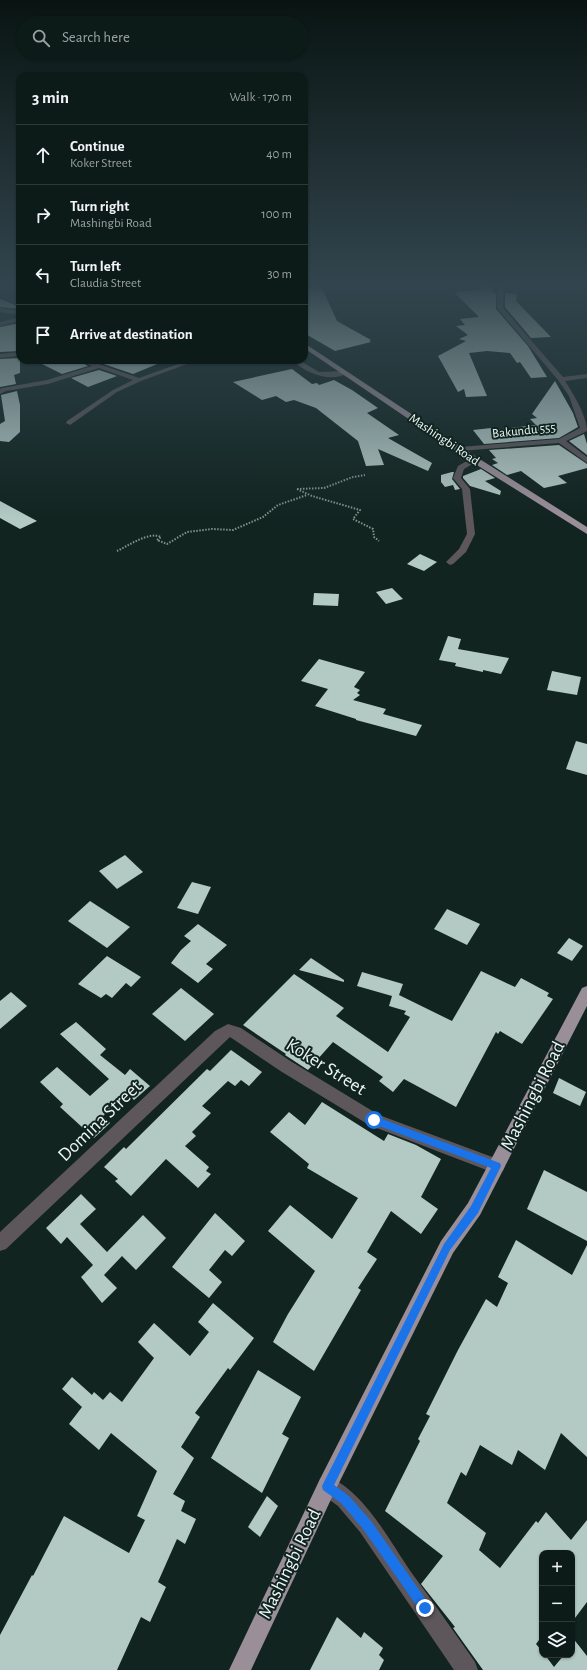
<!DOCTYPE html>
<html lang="en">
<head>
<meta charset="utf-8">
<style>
	body { margin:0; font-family:"Alegreya Sans",sans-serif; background:#162421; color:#f1f3f6 }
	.controls { position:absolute; right:12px; bottom:12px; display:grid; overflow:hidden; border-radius:8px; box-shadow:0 1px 3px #0004 }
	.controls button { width:36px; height:36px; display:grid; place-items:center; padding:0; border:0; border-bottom:1px solid #2d3937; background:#0d1b18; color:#f1f3f6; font:20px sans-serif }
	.stop { position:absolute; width:12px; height:12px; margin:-9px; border:3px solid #1a73e8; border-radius:50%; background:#fff }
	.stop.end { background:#1a73e8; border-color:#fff; box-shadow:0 1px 4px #0008 }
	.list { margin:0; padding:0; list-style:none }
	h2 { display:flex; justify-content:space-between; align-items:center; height:52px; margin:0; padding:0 16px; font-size:17px }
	h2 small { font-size:13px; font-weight:400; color:#9aa1a2 }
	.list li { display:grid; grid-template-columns:26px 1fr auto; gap:12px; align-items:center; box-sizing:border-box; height:60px; padding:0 16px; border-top:1px solid #2d3937 }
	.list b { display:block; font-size:15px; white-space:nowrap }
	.list p { margin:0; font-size:13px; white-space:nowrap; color:#9aa1a2 }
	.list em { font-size:13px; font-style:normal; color:#9aa1a2 }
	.icon { flex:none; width:22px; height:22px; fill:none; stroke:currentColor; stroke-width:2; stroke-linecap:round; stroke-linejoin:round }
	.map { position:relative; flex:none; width:587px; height:1670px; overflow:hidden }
	.search { position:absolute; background:#0d1b18; box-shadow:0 1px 3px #0004; left:16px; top:16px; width:292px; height:44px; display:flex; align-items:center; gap:10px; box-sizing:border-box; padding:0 14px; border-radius:22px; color:#9aa1a2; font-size:15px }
	.panel { position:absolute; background:#0d1b18; box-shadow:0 1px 3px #0004; left:16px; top:72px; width:292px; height:292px; border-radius:12px }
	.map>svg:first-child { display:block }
	.building { fill:#b3c9c4 }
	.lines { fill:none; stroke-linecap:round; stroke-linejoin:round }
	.path { stroke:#83928f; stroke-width:2; stroke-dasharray:1.5 1.5; stroke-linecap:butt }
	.minor { fill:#5d575c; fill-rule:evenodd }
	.major { fill:#9a8e99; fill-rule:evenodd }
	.route { fill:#1a73e8 }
	.labels { text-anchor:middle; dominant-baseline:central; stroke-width:4; stroke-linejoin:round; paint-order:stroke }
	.far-street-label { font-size:13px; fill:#ecf7f4; stroke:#112420 }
	.near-street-label { font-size:19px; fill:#ecf7f4; stroke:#112420 }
</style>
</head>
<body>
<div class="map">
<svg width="587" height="1670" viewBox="0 0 587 1670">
	<rect width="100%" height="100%" fill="#112420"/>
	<g class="building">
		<polygon points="304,286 321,286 337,321 371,340 369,341 371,342 335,351 304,333"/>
		<polygon points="481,286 494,286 492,292 496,293 496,309 528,346 547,377 531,378 520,362 517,363 510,353 487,351 469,353 487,396 466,397 464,389 458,392 438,356 466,341 459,339 468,335 456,326 465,325 460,319 479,317 454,292 480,290"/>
		<polygon points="505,293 517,294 516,301 551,337 531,338 505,307"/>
		<polygon points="0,299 20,307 20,309 0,307"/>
		<polygon points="20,323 20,351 0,352 0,327"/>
		<polygon points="20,358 20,373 14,375 16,384 0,387 0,359"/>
		<polygon points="34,360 77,360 88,366 62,374"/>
		<polygon points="92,360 167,360 133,374"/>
		<polygon points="292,369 312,384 317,383 319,385 334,380 352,390 378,408 367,413 399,435 388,438 432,463 428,471 378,449 384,465 366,466 358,441 316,408 294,400 286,402 276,396 262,400 233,382"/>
		<polygon points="99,370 117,376 88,387 71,378"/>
		<polygon points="555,381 573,413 578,427 559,438 484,444 473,430 491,428 493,430 536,425 530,419 537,418 532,414"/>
		<polygon points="17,391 20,405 20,432 9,442 0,441 0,424 5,421 1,395"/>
		<polygon points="584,434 587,444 587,455 569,441"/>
		<polygon points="559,445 587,464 587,468 558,476 567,483 544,488 521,471 507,475 492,465 498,463 492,459 496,458 489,450"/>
		<polygon points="481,469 495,478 485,481 501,491 500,495 470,486 463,478 463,476"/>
		<polygon points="452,472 454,472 452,479 460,489 455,490 453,485 445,487 441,482 441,475"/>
		<polygon points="0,501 37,521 20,529 0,518"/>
		<polygon points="420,554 437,562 424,571 407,564"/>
		<polygon points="392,588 403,599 386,604 376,592"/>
		<polygon points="314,593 339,594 338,606 313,605"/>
		<polygon points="448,636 461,639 458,649 509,658 501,674 483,670 483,672 455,666 456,663 439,660"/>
		<polygon points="319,659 365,672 354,687 360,690 357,693 360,695 353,700 386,709 383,714 422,725 416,736 356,720 356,719 315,706 328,689 301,681"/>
		<polygon points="552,671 581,677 577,695 547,690"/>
		<polygon points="576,741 587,744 587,775 566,769"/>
		<polygon points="125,855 143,872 117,889 99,871"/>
		<polygon points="192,882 211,887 198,914 177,908"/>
		<polygon points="90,901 130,927 107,948 68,921"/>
		<polygon points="447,909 480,924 467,945 434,929"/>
		<polygon points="198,924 227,945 206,964 213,969 198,983 171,963 181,950 191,941 184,936"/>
		<polygon points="569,938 583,946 572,961 557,953"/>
		<polygon points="107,956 141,977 131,987 126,983 112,998 106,994 101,998 78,984"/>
		<polygon points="311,958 344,980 344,982 299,970"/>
		<polygon points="481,971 515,987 521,978 549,993 547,996 553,999 522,1044 500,1031 498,1034 496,1032 456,1107 404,1079 393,1092 379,1081 383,1077 333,1042 308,1070 285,1055 286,1054 243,1025 294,974 344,1008 336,1016 388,1052 410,1017 404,1014 406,1011 389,1006 392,996 357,986 362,972 403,984 399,995 452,1021"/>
		<polygon points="181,988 214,1014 185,1041 152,1014"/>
		<polygon points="11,992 27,1006 0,1029 0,1001"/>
		<polygon points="76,1022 106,1049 100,1055 125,1075 130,1069 150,1086 134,1100 126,1093 103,1116 110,1123 94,1138 60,1107 63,1104 40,1082 57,1067 90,1096 109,1079 60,1034"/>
		<polygon points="231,1050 262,1072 249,1086 241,1080 235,1086 228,1081 202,1106 211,1113 192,1132 196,1136 185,1146 209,1167 206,1171 211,1174 198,1188 166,1159 131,1196 115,1181 118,1179 104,1167 124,1147 126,1149 207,1069 210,1071"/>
		<polygon points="559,1078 586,1092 580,1106 553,1093"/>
		<polygon points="322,1102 384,1141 388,1134 416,1145 441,1159 421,1197 438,1209 421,1234 391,1211 367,1252 377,1259 358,1288 361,1290 314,1371 273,1342 288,1314 315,1271 268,1231 290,1205 332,1239 358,1198 307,1168 309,1164 270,1132 289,1112 305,1125"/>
		<polygon points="544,1170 587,1192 587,1241 527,1209"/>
		<polygon points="81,1194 96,1209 80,1224 107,1252 143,1215 166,1238 136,1270 122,1256 104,1275 117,1288 102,1303 81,1277 93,1265 67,1237 61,1244 46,1228"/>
		<polygon points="215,1213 245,1241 232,1256 225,1250 209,1270 222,1282 209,1298 172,1267"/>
		<polygon points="516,1240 572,1275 587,1245 587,1457 561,1433 545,1470 518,1450 512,1465 480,1445 466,1476 461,1472 447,1503 486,1533 479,1550 500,1568 536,1521 538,1523 546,1512 571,1540 587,1520 587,1602 572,1622 572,1553 542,1553 542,1636 536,1644 542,1651 542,1655 545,1655 554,1667 564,1655 572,1655 572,1637 587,1656 587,1670 483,1670 453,1628 455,1627 421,1584 443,1556 385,1511 420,1441 418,1439 430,1416 426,1414 458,1350 486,1299 497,1307 508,1283 498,1277"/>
		<polygon points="213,1303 254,1338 230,1370 228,1368 195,1413 200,1417 181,1447 194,1458 173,1494 185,1501 181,1511 196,1519 185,1544 177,1539 158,1582 166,1587 150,1622 141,1617 117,1670 0,1670 0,1635 32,1575 33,1576 64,1516 129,1553 145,1520 137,1516 157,1471 111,1433 99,1450 69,1424 82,1407 62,1389 72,1377 92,1395 94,1392 103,1400 110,1392 122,1402 154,1358 138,1342 154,1323 190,1356 209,1332 198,1322"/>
		<polygon points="258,1370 301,1397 282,1434 289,1438 262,1493 211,1458"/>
		<polygon points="267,1496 278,1506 260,1537 248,1527"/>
		<polygon points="337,1617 361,1638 364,1632 383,1648 379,1655 384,1660 379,1670 310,1670"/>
	</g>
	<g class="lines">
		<g class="path">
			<polyline points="297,489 312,496 360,510 353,519 373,529 374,537 379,541"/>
			<polyline points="297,489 324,488 353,477 365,475"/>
			<path d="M117,551C128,546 149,531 161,537L157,540L167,544L187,532L212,529L233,530L263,517L278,505L307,495"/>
		</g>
		<g class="minor">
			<path d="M498,286H504L503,308L563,377L587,374V378L565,381C573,393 587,416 587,431L566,441L587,457V463L559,443L460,451L456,449L460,447L559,439L580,428L569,396L558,380L497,308Z"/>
			<polygon points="0,308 20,311 20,315 0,312"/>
			<polygon points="20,317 20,321 0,326 0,322"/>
			<polygon points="20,352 20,356 0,358 0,354"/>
			<polygon points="78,360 87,360 139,378 189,360 198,360 141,381 117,392 70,425 66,423 67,421 113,390 133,380 99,368 48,384 6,391 0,394 0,389 2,388 47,380 92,366"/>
			<path d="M292,360H299L319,372L344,371L347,373C332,384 303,372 292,360Z"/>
			<polygon points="472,458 475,458 479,460 464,469 461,478 470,489 475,534 466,552 453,564 450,565 446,562 459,549 467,534 462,489 453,478 458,466"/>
			<polygon points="228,1024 241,1028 292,1062 379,1115 503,1161 505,1166 503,1171 497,1174 369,1125 282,1072 230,1037 6,1249 0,1251 0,1232 215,1031"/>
			<path d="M327,1476C364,1491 389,1540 411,1572C433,1602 454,1632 475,1662L478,1670H454L360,1532L338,1506L320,1493L317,1486L320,1479Z"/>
		</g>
		<g class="major">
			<polygon points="304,343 478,458 587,527 587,534 472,462 304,348"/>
			<polygon points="587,986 587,1006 480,1215 453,1253 334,1493 251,1670 229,1670 320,1479 441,1241 468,1203 582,988"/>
		</g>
	</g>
	<linearGradient id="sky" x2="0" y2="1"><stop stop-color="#091412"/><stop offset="0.55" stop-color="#32454e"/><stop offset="1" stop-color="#32454e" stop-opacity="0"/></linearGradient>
	<rect width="587" height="519" fill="url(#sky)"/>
	<polygon class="route" points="374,1116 497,1162 500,1163 501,1166 478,1213 450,1250 334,1485 349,1496 371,1521 429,1604 430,1608 429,1612 425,1614 421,1612 363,1529 341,1503 323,1490 322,1486 444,1244 471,1206 491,1168 371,1123 369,1120"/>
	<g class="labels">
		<g class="far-street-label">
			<text transform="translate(524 431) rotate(-6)">Bakundu 555</text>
			<text transform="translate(444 440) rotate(34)">Mashingbi Road</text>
		</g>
		<g class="near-street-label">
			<text transform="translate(326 1067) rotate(32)">Koker Street</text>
			<text transform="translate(533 1096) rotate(-63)">Mashingbi Road</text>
			<text transform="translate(100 1121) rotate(-44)">Domina Street</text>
			<text transform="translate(290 1564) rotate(-64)">Mashingbi Road</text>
		</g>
	</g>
</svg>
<div class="controls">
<button>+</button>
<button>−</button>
<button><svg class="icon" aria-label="layers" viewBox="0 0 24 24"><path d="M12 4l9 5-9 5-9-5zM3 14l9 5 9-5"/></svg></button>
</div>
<div class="stop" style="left:374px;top:1120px"></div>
<div class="stop end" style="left:425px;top:1608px"></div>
<div class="search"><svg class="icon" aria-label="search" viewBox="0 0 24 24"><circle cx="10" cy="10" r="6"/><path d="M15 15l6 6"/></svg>Search here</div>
<section class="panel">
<h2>3 min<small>Walk · 170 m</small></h2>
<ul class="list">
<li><svg class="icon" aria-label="ahead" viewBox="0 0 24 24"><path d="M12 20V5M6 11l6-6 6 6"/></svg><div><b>Continue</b><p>Koker Street</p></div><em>40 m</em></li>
<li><svg class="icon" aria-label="right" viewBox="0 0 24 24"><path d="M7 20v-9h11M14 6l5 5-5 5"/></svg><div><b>Turn right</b><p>Mashingbi Road</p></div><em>100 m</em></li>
<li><svg class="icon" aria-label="left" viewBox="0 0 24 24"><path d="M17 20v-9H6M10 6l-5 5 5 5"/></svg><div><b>Turn left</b><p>Claudia Street</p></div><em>30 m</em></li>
<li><svg class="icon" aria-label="arrive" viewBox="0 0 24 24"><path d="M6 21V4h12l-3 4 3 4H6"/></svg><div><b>Arrive at destination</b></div></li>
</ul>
</section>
</div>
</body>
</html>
